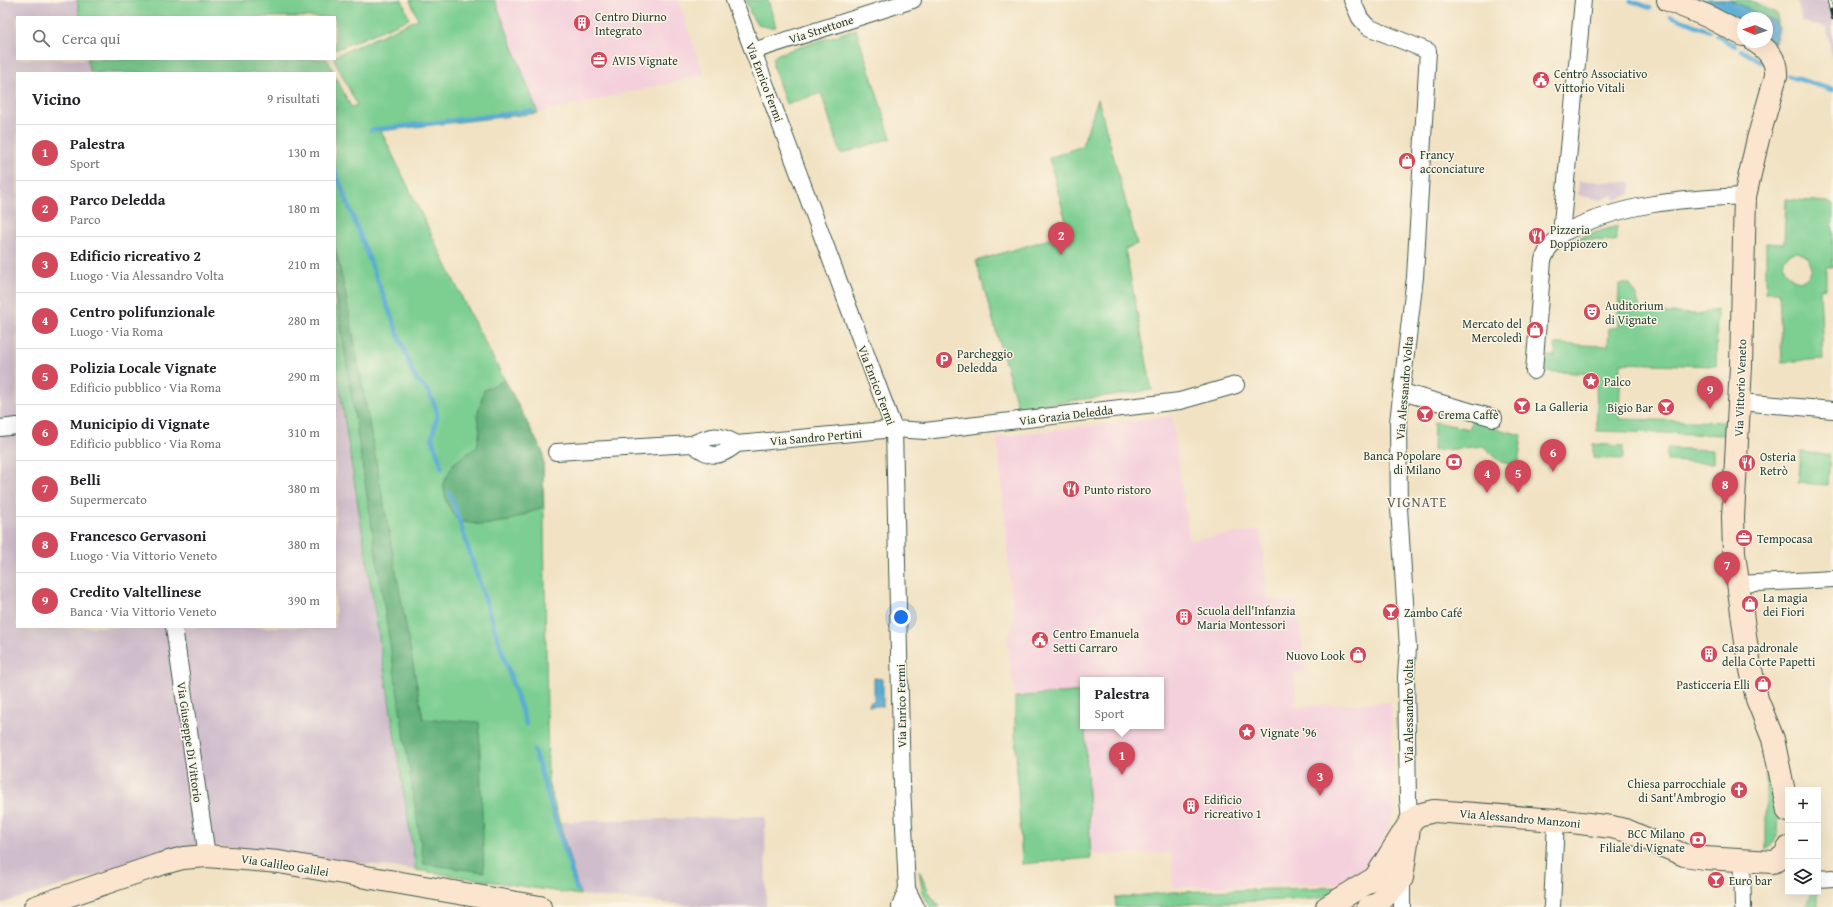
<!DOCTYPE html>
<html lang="it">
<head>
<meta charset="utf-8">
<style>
	body { margin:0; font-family:"Gentium Book Plus",serif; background:#f2f2f2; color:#202124 }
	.controls { position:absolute; right:12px; bottom:12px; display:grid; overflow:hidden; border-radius:0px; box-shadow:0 4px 16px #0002 }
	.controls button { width:36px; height:36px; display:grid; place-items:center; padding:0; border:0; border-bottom:1px solid #e0e0e0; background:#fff; color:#202124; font:20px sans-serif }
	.compass { position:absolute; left:1737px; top:12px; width:36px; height:36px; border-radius:50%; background:#fff; box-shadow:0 4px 16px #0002; rotate:272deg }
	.you { position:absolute; left:901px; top:617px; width:14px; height:14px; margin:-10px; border:3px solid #fff; border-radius:50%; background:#1a73e8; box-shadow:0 0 0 6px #1a73e833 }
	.badge { display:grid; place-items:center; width:26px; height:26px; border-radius:50%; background:#d1495b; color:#fff; font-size:13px; font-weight:700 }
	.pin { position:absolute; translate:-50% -33px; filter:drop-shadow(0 1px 2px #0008) }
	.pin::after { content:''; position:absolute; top:21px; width:14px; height:12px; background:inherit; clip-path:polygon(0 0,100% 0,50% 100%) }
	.popup { position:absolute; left:1080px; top:677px; width:84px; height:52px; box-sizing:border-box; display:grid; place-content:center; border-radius:0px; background:#fff; filter:drop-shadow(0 1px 3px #0005); font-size:13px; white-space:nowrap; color:#757577 }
	.popup b { font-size:15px; color:#202124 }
	.popup::after { content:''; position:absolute; left:50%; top:100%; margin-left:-8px; border:8px solid transparent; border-top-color:#fff }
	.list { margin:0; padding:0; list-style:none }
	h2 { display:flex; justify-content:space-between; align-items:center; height:52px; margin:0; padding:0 16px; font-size:17px }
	h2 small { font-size:13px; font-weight:400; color:#757577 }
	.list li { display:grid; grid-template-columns:26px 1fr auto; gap:12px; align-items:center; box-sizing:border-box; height:56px; padding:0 16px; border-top:1px solid #e0e0e0 }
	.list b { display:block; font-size:15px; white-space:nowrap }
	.list p { margin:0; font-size:13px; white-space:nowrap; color:#757577 }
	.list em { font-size:13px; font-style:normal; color:#757577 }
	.icon { flex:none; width:22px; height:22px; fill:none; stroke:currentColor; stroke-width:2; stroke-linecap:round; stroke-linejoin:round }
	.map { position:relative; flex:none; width:1833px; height:907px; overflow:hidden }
	.search { position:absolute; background:#fff; box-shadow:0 4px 16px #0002; left:16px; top:16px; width:320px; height:44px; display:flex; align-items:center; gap:10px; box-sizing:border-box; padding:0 14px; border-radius:0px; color:#757577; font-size:15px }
	.panel { position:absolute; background:#fff; box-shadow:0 4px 16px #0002; left:16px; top:72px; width:320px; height:556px; border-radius:0px }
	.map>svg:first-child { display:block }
	.built { fill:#f4cfdc; fill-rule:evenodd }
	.industrial { fill:#d0bdcc }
	.green { fill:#7bce91; stroke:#4d8662; fill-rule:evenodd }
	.forest { fill:#64b17b; stroke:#427758 }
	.water { fill:#5aacd5; stroke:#3c7484 }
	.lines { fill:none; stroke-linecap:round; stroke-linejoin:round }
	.stream { stroke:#5aacd5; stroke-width:4.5 }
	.street-casing { stroke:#3e5649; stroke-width:18 }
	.secondary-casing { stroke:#3e5649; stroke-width:24 }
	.street { stroke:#fff; stroke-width:16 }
	.secondary { stroke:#fce5cf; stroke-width:22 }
	.rail-casing { stroke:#1f3d34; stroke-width:4.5 }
	.rail { stroke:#fcf5e5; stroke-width:3; stroke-dasharray:9; stroke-linecap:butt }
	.labels { text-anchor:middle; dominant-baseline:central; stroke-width:3; stroke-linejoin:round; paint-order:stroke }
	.poi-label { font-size:12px; fill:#1f3d34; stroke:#fcf5e5; text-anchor:start }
	.street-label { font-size:12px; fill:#1f3d34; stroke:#fcf5e5 }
	.quarter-label { font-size:14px; letter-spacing:1px; fill:#605e61; stroke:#fcf5e5 }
</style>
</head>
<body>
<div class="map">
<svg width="1833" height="907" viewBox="0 0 1833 907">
	<rect width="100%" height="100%" fill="#fcf5e5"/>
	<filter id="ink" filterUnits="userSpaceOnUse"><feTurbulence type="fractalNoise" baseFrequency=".025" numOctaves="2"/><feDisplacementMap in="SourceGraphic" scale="8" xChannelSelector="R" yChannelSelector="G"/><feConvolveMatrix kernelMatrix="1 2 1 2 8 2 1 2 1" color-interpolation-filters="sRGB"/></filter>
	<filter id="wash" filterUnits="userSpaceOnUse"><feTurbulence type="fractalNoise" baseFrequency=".012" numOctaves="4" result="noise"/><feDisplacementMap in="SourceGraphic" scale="16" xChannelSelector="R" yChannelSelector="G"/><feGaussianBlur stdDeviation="0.9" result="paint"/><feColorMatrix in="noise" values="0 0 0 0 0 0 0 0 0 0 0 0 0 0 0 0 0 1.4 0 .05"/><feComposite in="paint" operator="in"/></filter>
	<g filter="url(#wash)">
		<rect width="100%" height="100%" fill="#f1e2c3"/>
		<g class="built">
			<polygon points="495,0 678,0 704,75 538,113"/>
			<path d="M1172,416L1189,540L1260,530L1268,600L1296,601L1306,671L1295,672L1297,707L1391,702L1394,813L1387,832L1370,862L1363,869L1341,883L1173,887L1172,853L1091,855V858L1022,864L1015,732V697L1007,639L1014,623L997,437ZM1083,680H1161V726H1083Z"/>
		</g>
		<g class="industrial">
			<polygon points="0,0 77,0 80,17 17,17 17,59 87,59 90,73 17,73 17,627 335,627 335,360 416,870 201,844 0,904"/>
			<polygon points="1797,0 1833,0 1833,59 1826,27 1803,22"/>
			<polygon points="1579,181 1631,182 1630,194 1615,200 1613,195 1601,200 1578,195"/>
			<polygon points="765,816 766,907 707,907 580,895 559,822"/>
		</g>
		<g class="green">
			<polygon points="77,0 402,0 409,19 335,50 335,17 80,17"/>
			<polygon points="410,0 495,0 538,113 381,131 471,316 543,453 548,781 580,895 416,870 335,360 335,76 351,107 357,105 334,59 335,56 418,19"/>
			<path d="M746,0H768L776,27C754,29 752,18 746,0Z"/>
			<polygon points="1685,0 1750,0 1777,14 1777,30 1773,43 1767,40 1767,18 1743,18"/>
			<polygon points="856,29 891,138 841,154 821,93 786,104 773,66 773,58 778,54"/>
			<polygon points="87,59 327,59 334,73 90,73"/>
			<polygon points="1098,99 1137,244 1125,249 1152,390 1018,408 976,261 1069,233 1049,158 1082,146"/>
			<path d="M1786,199L1827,202L1833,204V267H1826V288L1820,289L1823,359L1782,362L1779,292H1766V243L1784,244ZM1798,252L1808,257L1812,268C1803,302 1762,257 1798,252Z"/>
			<polygon points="1617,226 1616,241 1574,239"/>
			<polygon points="1619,284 1630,284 1637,298 1641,312 1698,314 1717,310 1716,366 1621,363 1619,419 1727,422 1727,435 1597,431 1596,374 1539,371 1540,356 1555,356 1555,344 1608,346 1609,328 1618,328"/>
			<polygon points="1472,415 1490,420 1490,427 1522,435 1518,466 1501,462 1483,446 1433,451 1434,422 1470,429"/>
			<polygon points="1593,444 1623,446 1623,459 1593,458"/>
			<polygon points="1667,448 1713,450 1713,463 1667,461"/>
			<polygon points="1801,452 1830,455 1828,485 1798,483"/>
			<polygon points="1083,691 1083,726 1085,726 1091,858 1022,864 1015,732 1015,697"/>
			<path d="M1766,739C1770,762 1783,815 1777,835C1775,842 1771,846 1766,850Z"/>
			<path d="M919,870L931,896L940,907H931C922,896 921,883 919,870Z"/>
			<polygon points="1341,887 1324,897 1316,899 1200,903 1163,907 1116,907 1115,898 1173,892"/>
			<polygon points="1811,892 1818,892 1818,907 1805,907 1810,898"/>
		</g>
		<g class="forest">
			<polygon points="335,247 345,291 423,719 479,722 484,872 424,864 335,289"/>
			<polygon points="505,380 543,453 543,507 509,521 482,525 458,521 447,504 443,484 454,463 477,447 480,430 477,416 484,390"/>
		</g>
		<g class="water">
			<polygon points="1690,0 1730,0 1767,18 1743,18 1743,25"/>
			<polygon points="1767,18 1774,21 1779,28 1775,42 1767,38"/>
			<polygon points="874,678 883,679 883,706 869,706 870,702 874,702"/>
		</g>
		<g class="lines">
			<g class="stream">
				<polyline points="1631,1 1650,8"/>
				<polyline points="1671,16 1710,31"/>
				<polyline points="1717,35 1735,46"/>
				<polyline points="1741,50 1761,62"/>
				<polyline points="1789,76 1833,90"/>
				<polyline points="371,130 532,111"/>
				<polyline points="335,170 415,378 428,391 436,408 437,417 432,438 442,468"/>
				<polyline points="450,493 526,724"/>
				<polyline points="534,750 577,890"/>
			</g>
		</g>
	</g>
	<g filter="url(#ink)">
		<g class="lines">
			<defs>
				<g id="street">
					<polyline points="734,0 894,429 902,785 907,889 916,907"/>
					<polyline points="1352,0 1360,18 1368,27 1428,51 1415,277 1398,422 1399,508 1408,648 1406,677 1408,799 1410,822"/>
					<polyline points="753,51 913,0"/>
					<path d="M1561,234C1621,203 1679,199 1745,196"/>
					<polyline points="1534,371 1543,260 1548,249 1561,234 1583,0"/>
					<polyline points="1402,392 1494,418"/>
					<polyline points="1740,402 1833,410"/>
					<polyline points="0,428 17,426"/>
					<path d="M692,444C712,458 718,459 737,444L894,429L925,431L1180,401L1236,385"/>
					<path d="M556,452L692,444C712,435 718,433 737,444"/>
					<polyline points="1738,584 1833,579"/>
					<polyline points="174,627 207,856"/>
					<polyline points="1742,861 1743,907"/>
					<polyline points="1396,878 1402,878 1402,907"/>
					<polyline points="1818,879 1833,878"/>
					<polyline points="900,907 907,889"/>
					<polyline points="1552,907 1556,820"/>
				</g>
				<g id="secondary">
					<polyline points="1668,0 1707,16 1743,35"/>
					<path d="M1756,42C1769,51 1777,60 1776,76L1758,139L1745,196L1741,366L1733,517L1734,553L1747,650L1757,699L1773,739L1788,811"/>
					<polyline points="35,907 161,864 183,858 207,856 279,862 540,907"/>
					<path d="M1327,907L1375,878L1410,822L1418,815L1434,811L1556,820L1612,827L1628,831L1684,855L1704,858L1773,862C1780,860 1786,855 1788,848"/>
					<polyline points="1368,907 1378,904 1402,878 1409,828"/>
				</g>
			</defs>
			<use href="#street" class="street-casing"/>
			<use href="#secondary" class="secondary-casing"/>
			<use href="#street" class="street"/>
			<use href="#secondary" class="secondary"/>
			<defs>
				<polyline id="rail" points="1829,0 1833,18"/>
			</defs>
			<use href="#rail" class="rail-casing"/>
			<use href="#rail" class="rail"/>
		</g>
	</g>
	<defs>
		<symbol id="building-disc" viewBox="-11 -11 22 22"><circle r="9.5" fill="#d1495b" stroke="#fcf5e5"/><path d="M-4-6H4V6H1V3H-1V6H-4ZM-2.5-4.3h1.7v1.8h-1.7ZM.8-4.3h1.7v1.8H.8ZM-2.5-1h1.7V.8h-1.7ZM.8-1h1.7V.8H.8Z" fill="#fff"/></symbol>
		<symbol id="office-disc" viewBox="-11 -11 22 22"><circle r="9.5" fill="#d1495b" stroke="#fcf5e5"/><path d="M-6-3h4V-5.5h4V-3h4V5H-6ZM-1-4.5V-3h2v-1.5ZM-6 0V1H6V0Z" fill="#fff"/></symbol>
		<symbol id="civic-disc" viewBox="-11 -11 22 22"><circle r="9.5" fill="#d1495b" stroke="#fcf5e5"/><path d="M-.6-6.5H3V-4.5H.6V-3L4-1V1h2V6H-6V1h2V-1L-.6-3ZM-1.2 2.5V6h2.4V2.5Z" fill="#fff"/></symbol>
		<symbol id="shop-disc" viewBox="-11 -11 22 22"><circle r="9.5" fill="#d1495b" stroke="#fcf5e5"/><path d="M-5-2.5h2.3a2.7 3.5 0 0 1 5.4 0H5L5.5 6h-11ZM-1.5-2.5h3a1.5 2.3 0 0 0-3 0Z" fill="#fff"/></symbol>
		<symbol id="restaurant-disc" viewBox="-11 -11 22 22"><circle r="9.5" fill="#d1495b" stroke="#fcf5e5"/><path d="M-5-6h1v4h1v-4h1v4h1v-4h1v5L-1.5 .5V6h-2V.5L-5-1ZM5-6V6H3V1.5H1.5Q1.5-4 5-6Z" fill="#fff"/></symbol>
		<symbol id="theatre-disc" viewBox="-11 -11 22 22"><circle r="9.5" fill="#d1495b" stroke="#fcf5e5"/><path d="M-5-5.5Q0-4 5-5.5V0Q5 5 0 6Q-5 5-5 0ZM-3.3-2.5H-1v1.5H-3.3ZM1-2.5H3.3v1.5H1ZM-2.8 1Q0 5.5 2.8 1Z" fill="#fff"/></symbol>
		<symbol id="parking-disc" viewBox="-11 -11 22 22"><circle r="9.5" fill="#d1495b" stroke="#fcf5e5"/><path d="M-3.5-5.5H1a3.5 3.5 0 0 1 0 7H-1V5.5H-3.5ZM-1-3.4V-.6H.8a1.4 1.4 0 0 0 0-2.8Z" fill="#fff"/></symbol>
		<symbol id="sight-disc" viewBox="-11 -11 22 22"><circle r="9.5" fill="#d1495b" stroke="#fcf5e5"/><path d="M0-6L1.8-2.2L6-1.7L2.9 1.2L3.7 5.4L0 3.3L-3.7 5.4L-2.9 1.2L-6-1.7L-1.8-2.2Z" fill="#fff"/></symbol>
		<symbol id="bar-disc" viewBox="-11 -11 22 22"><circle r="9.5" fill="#d1495b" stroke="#fcf5e5"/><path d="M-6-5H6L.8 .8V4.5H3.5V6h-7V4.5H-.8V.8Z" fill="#fff"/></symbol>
		<symbol id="bank-disc" viewBox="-11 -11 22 22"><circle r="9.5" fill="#d1495b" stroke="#fcf5e5"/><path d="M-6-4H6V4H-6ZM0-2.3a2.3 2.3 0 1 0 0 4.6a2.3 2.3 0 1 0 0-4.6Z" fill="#fff"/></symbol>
		<symbol id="church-disc" viewBox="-11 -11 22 22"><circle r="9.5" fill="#d1495b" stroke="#fcf5e5"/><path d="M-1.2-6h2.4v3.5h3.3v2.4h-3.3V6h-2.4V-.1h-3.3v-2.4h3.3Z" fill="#fff"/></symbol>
	</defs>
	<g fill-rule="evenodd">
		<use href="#building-disc" x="572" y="13" width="20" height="20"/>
		<use href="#office-disc" x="589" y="50" width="20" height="20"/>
		<use href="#civic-disc" x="1531" y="70" width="20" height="20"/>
		<use href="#shop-disc" x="1397" y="151" width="20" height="20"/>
		<use href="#restaurant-disc" x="1527" y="226" width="20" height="20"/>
		<use href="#theatre-disc" x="1582" y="302" width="20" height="20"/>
		<use href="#shop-disc" x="1525" y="320" width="20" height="20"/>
		<use href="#parking-disc" x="934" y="350" width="20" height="20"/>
		<use href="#sight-disc" x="1581" y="371" width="20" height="20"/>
		<use href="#bar-disc" x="1512" y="396" width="20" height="20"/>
		<use href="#bar-disc" x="1656" y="397" width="20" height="20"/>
		<use href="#bar-disc" x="1415" y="404" width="20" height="20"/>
		<use href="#bank-disc" x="1444" y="452" width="20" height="20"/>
		<use href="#restaurant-disc" x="1737" y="453" width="20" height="20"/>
		<use href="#restaurant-disc" x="1061" y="479" width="20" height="20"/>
		<use href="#office-disc" x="1734" y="528" width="20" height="20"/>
		<use href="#shop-disc" x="1740" y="594" width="20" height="20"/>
		<use href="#bar-disc" x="1381" y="602" width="20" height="20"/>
		<use href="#building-disc" x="1174" y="607" width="20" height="20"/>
		<use href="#civic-disc" x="1030" y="630" width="20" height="20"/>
		<use href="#building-disc" x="1699" y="644" width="20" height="20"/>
		<use href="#shop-disc" x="1348" y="645" width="20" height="20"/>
		<use href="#shop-disc" x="1753" y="674" width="20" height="20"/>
		<use href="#sight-disc" x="1237" y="722" width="20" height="20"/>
		<use href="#church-disc" x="1729" y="780" width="20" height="20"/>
		<use href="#building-disc" x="1181" y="796" width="20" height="20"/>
		<use href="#bank-disc" x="1688" y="830" width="20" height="20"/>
		<use href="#bar-disc" x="1706" y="870" width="20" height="20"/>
	</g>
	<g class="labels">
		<g class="poi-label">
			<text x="595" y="16">Centro Diurno<tspan x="595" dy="14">Integrato</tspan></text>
			<text x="612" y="60">AVIS Vignate</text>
			<text x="1554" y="73">Centro Associativo<tspan x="1554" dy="14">Vittorio Vitali</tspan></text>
			<text x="1420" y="154">Francy<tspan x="1420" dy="14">acconciature</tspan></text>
			<text x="1550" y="229">Pizzeria<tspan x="1550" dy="14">Doppiozero</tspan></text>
			<text x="1605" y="305">Auditorium<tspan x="1605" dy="14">di Vignate</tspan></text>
			<text x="1522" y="323" text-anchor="end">Mercato del<tspan x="1522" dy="14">Mercoledì</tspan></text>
			<text x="957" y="353">Parcheggio<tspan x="957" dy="14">Deledda</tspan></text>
			<text x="1604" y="381">Palco</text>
			<text x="1535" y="406">La Galleria</text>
			<text x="1653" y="407" text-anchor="end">Bigio Bar</text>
			<text x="1438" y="414">Crema Caffè</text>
			<text x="1441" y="455" text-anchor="end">Banca Popolare<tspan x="1441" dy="14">di Milano</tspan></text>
			<text x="1760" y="456">Osteria<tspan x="1760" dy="14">Retrò</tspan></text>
			<text x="1084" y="489">Punto ristoro</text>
			<text x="1757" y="538">Tempocasa</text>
			<text x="1763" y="597">La magia<tspan x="1763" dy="14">dei Fiori</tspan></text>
			<text x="1197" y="610">Scuola dell'Infanzia<tspan x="1197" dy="14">Maria Montessori</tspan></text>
			<text x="1404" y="612">Zambo Café</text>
			<text x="1053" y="633">Centro Emanuela<tspan x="1053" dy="14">Setti Carraro</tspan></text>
			<text x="1722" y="647">Casa padronale<tspan x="1722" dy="14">della Corte Papetti</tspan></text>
			<text x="1345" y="655" text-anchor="end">Nuovo Look</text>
			<text x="1750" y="684" text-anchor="end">Pasticceria Elli</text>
			<text x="1260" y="732">Vignate ’96</text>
			<text x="1726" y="783" text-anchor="end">Chiesa parrocchiale<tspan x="1726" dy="14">di Sant'Ambrogio</tspan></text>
			<text x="1204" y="799">Edificio<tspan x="1204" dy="14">ricreativo 1</tspan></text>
			<text x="1685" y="833" text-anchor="end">BCC Milano<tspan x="1685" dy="14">Filiale di Vignate</tspan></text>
			<text x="1729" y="880">Euro bar</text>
		</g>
		<g class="street-label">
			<text transform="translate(821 29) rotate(-18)">Via Strettone</text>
			<text transform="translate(765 82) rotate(69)">Via Enrico Fermi</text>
			<text transform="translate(877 385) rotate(69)">Via Enrico Fermi</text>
			<text transform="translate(1404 388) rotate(-85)">Via Alessandro Volta</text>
			<text transform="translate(1740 388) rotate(-88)">Via Vittorio Veneto</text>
			<text transform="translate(1066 415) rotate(-7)">Via Grazia Deledda</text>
			<text transform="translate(816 437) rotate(-5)">Via Sandro Pertini</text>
			<text transform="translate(901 706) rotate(-91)">Via Enrico Fermi</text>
			<text transform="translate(1408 711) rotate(-90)">Via Alessandro Volta</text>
			<text transform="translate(190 742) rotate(82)">Via Giuseppe Di Vittorio</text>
			<text transform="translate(1520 818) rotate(5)">Via Alessandro Manzoni</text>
			<text transform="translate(285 865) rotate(9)">Via Galileo Galilei</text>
		</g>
		<g class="quarter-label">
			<text x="1417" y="502">VIGNATE</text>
		</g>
	</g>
</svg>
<div class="controls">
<button>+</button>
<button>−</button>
<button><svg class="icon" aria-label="layers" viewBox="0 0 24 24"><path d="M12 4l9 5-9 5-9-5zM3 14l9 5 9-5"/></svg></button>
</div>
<svg class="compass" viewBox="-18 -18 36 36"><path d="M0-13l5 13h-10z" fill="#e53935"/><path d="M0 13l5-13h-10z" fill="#757577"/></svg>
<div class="you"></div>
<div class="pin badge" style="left:1122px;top:775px">1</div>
<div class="popup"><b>Palestra</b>Sport</div>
<div class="pin badge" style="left:1061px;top:255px">2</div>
<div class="pin badge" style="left:1320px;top:796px">3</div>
<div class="pin badge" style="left:1487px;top:493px">4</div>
<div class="pin badge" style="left:1518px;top:493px">5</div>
<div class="pin badge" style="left:1553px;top:472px">6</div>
<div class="pin badge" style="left:1727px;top:585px">7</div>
<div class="pin badge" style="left:1725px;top:504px">8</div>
<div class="pin badge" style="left:1710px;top:409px">9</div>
<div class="search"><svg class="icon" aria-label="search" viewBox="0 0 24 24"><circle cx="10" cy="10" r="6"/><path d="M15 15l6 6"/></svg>Cerca qui</div>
<section class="panel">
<h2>Vicino<small>9 risultati</small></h2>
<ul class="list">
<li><span class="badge">1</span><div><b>Palestra</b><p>Sport</p></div><em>130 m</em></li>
<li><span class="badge">2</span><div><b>Parco Deledda</b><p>Parco</p></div><em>180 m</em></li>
<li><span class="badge">3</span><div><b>Edificio ricreativo 2</b><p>Luogo · Via Alessandro Volta</p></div><em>210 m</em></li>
<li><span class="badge">4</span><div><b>Centro polifunzionale</b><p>Luogo · Via Roma</p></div><em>280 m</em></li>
<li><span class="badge">5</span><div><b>Polizia Locale Vignate</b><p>Edificio pubblico · Via Roma</p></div><em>290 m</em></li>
<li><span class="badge">6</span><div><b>Municipio di Vignate</b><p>Edificio pubblico · Via Roma</p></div><em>310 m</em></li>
<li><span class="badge">7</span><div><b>Belli</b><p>Supermercato</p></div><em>380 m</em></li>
<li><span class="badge">8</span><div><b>Francesco Gervasoni</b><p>Luogo · Via Vittorio Veneto</p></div><em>380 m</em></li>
<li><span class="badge">9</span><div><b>Credito Valtellinese</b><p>Banca · Via Vittorio Veneto</p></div><em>390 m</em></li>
</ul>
</section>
</div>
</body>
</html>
